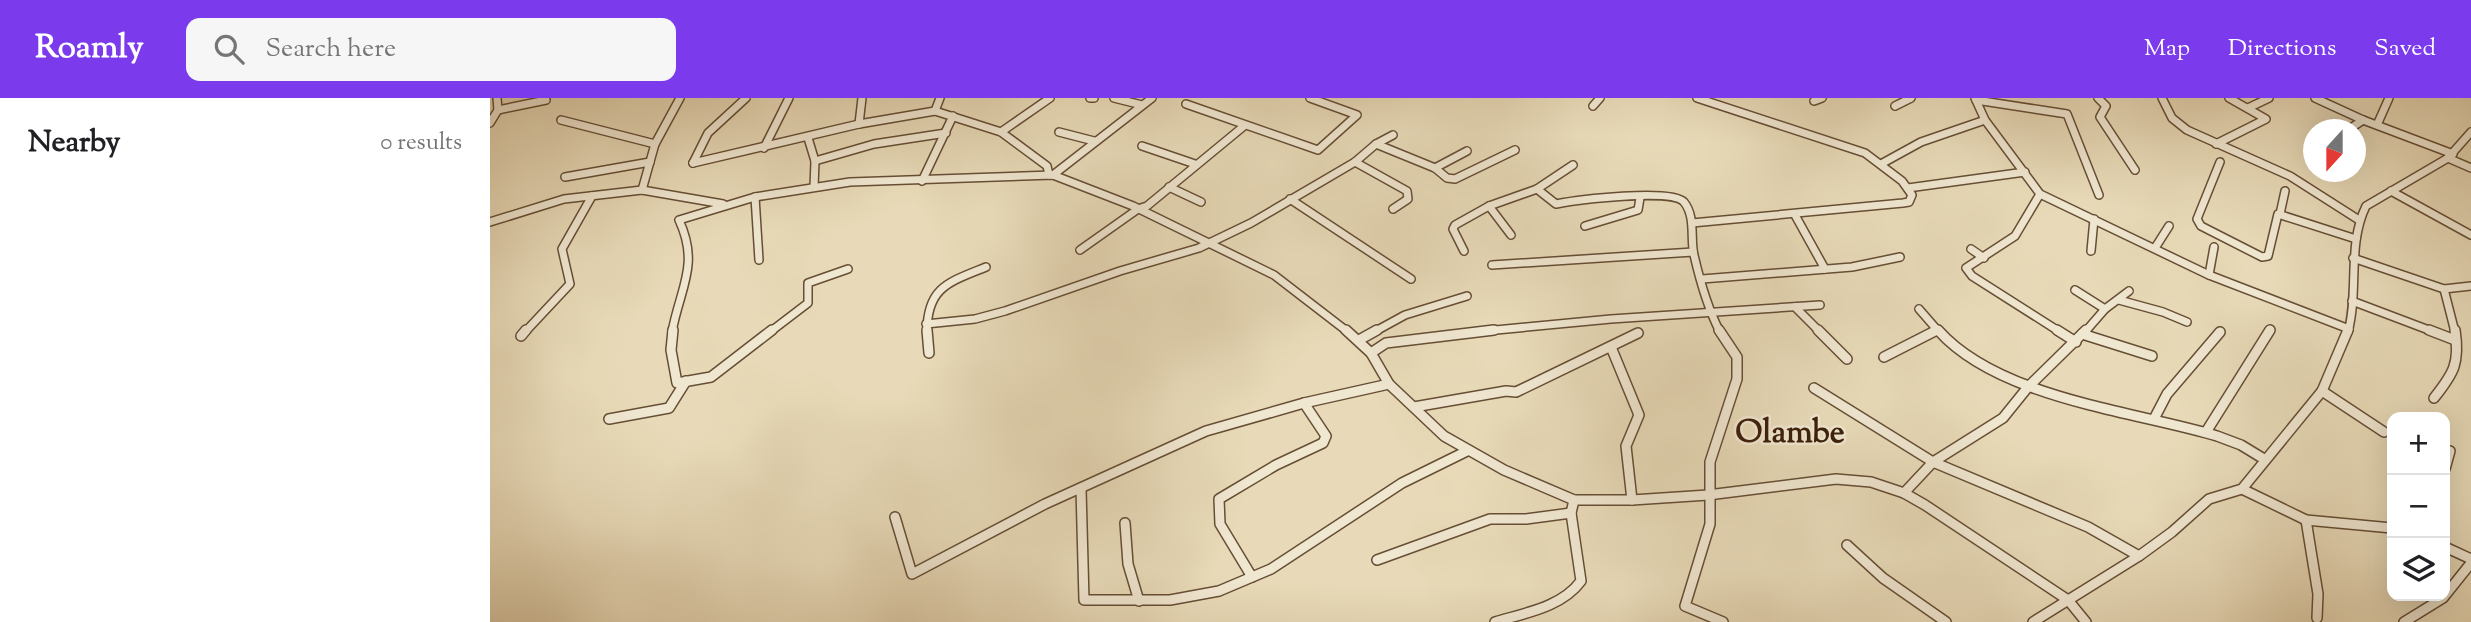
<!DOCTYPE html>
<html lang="en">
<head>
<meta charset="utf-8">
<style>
	body { margin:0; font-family:"Sorts Mill Goudy",serif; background:#f6f6f6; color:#202124 }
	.controls { position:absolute; right:21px; bottom:21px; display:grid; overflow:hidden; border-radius:14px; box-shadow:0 7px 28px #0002 }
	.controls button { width:63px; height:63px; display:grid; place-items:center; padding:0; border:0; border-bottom:2px solid #e0e0e0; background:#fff; color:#202124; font:35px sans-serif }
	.compass { position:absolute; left:1813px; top:21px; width:63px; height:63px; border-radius:50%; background:#fff; box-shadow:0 7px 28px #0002; rotate:201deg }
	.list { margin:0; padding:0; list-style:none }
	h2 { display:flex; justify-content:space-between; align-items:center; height:91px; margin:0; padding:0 28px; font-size:30px }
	h2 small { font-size:23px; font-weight:400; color:#757577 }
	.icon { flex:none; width:38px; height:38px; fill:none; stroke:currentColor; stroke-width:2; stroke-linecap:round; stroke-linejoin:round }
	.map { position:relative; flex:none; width:1981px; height:524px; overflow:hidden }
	header { display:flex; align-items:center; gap:42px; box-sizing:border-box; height:98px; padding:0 35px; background:#7c3aed; color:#fff }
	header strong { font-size:33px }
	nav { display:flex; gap:38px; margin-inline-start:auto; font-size:24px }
	.search { width:490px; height:63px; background:#f6f6f6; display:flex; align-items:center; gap:18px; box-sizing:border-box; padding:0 24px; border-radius:14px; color:#757577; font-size:26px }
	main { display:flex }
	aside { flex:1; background:#fff }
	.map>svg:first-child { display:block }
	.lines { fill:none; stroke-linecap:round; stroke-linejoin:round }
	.minor-far1-casing { stroke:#664e35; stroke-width:10 }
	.minor-casing { stroke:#664e35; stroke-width:12 }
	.minor-far1 { stroke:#f0e7d1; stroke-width:7 }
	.minor { stroke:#f0e7d1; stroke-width:9 }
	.labels { text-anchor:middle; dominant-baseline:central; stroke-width:5; stroke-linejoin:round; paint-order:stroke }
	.quarter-label { font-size:32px; font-weight:bold; fill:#3b1f09; stroke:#f0e7d1 }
</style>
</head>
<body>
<header>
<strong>Roamly</strong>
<div class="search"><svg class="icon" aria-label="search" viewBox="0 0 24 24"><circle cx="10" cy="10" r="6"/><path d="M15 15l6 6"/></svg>Search here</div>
<nav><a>Map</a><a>Directions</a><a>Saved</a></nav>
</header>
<main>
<aside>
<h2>Nearby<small>0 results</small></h2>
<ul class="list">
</ul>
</aside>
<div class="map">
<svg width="1981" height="524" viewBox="0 0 1981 524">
	<rect width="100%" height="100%" fill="#e8dab8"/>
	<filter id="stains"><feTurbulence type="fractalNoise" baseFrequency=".00286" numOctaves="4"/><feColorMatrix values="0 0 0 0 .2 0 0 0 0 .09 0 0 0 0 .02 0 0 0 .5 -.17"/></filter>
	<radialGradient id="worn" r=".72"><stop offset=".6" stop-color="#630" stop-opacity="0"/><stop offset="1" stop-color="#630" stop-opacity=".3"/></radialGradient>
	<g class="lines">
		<defs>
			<g id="minor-far1">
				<polyline points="600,0 604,0"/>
				<polyline points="624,0 652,7"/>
				<polyline points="1485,0 1495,22 1550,96 1719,177 1859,231"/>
				<polyline points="1608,0 1616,8 1610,19 1645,72"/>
				<polyline points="1672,0 1682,20 1697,32 1800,78 1869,122"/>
				<polyline points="1825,0 1873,22 1963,56"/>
				<polyline points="1486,2 1577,16 1609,97"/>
				<polyline points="1324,3 1332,0"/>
				<polyline points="696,6 828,52 867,17 820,0"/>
				<polyline points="1103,8 1110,0"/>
				<polyline points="1405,8 1421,0"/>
				<polyline points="1758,10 1779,0"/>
				<polyline points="8,12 56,2"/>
				<polyline points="445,13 450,0"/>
				<polyline points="71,22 165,46"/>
				<polyline points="0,25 8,12 7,0"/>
				<polyline points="369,26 372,0"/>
				<polyline points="1887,27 1899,0"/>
				<polyline points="1858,32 1873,22"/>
				<polyline points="511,34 560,0"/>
				<polyline points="569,34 604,43"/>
				<polyline points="318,40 325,63 324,89"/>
				<polyline points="886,46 945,70 957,80 965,81 1025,52"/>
				<polyline points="1726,46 1776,21 1739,0"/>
				<polyline points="652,48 705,66"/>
				<polyline points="274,50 299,0"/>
				<polyline points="1958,60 1981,70"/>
				<polyline points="325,63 384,46 456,35"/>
				<polyline points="865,64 917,93 918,101 903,111"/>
				<polyline points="1730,64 1707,121 1711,128 1772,159 1778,158 1788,116 1866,141"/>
				<polyline points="203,65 369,26 445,13 511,34 557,68 559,77"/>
				<polyline points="203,65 218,35 256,0"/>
				<polyline points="1391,66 1431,44 1495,22"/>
				<polyline points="945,70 977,53"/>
				<polyline points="563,77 662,0"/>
				<polyline points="75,79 160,64"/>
				<polyline points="432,83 463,18"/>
				<polyline points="679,89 711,104"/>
				<polyline points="1418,90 1535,74"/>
				<path d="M1047,91L1066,106C1086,102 1182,90 1194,104C1206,119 1200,141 1204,157C1210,183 1218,211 1230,234"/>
				<polyline points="152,92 165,46 190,0"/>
				<polyline points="1901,93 1981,137"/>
				<polyline points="1550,96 1525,138 1476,170 1482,178 1570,234"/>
				<polyline points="265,99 269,162"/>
				<polyline points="800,101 921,181"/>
				<polyline points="999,108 1021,137"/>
				<polyline points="1790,116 1795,93"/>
				<polyline points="1305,117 1335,171"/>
				<polyline points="0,124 74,101 152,92 233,106"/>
				<polyline points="1202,125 1413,105 1419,104 1422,97 1412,83 1375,55 1207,0"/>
				<polyline points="1095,128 1148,112 1150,100"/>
				<polyline points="1665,150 1679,128"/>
				<polyline points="1481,151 1494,160"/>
				<polyline points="590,152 648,111 657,108 754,28"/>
				<polyline points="974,153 963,131 965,127 999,108 1047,91 1083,67"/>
				<polyline points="1601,153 1604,121"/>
				<polyline points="1863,160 1954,191 1981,188"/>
				<polyline points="1002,167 1203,154"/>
				<polyline points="1719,177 1724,149"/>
				<polyline points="1212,181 1362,169 1410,159"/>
				<polyline points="1954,191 1965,234"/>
				<polyline points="1585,192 1615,211"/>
				<polyline points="1629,202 1673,214 1697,224"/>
				<polyline points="1862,203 1944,234"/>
				<polyline points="1305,209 1330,234"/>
				<polyline points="1429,211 1449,234"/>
				<polyline points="436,226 485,221 515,213 630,173 709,150 761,125 865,64 886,46 903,37"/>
				<polyline points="35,234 80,186 72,151 102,98"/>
				<path d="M182,234C190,190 210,167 189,122L265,99L360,84L563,77L643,108L784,177L858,234"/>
				<polyline points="280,234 318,205 318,185 358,171"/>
				<path d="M437,234C437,189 459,184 496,169"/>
				<polyline points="884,234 915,217 977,198"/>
				<polyline points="985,234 1121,221 1330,207"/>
				<polyline points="1595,234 1615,211 1639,193"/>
				<path d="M1858,234C1869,193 1857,147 1876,108L1958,60L1981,34"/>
			</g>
			<g id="minor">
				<polyline points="183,232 181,252 187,285 221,279 282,232"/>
				<polyline points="437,232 439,255"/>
				<polyline points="856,232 881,255 899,286 954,338 1014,372 1084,402 1142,402 1218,397 1346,381 1381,384 1414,395 1435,407 1578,502 1596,524"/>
				<polyline points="1229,232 1247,259 1247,281 1220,364 1220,426 1195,508 1233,524"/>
				<polyline points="1328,232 1357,261"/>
				<path d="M1448,232C1508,300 1643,313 1727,338L1751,347L1774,361"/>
				<polyline points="1567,232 1586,244"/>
				<polyline points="1939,232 1965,242"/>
				<polyline points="1592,236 1662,258"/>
				<polyline points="31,238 36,232"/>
				<polyline points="869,242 887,232"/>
				<polyline points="1121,249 1149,317 1136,348 1142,402"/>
				<polyline points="881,255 896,245 1004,232"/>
				<polyline points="1394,259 1445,233"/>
				<polyline points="1324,290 1443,364 1598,429 1649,458"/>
				<polyline points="1832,293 1894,334"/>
				<path d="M1944,300C1964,275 1970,265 1965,232"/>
				<polyline points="924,309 1016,293 1026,294 1148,235"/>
				<polyline points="119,321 179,310 196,283"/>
				<polyline points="1664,321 1677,296 1730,234"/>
				<polyline points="1716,334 1780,232"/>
				<polyline points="1955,371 1960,353"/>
				<polyline points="591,391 594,502 680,502 729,493 781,471 912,385 977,353"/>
				<polyline points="1752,391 1816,422 1902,430"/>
				<polyline points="1414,395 1443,364 1513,320 1538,289 1596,232"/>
				<polyline points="405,419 422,476 555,406 716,333 814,305 899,286"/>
				<polyline points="1816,422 1828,496 1827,520"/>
				<polyline points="635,425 638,466 649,503"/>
				<polyline points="1357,447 1393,480 1456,524"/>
				<polyline points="1955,449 1981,461"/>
				<polyline points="887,462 1000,421 1036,421 1081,415"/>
				<polyline points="762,479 730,426 729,401 786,367 833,345 836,338 814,305"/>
				<path d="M1005,524C1035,515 1072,509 1091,483L1081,415L1084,402"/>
				<polyline points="1543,524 1649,458 1682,434 1719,401 1752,391 1832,293 1858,232"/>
				<polyline points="1914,524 1953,500 1981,465"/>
			</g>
		</defs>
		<use href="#minor-far1" class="minor-far1-casing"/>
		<use href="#minor" class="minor-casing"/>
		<use href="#minor-far1" class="minor-far1"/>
		<use href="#minor" class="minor"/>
	</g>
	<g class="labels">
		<g class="quarter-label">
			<text x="1300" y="336">Olambe</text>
		</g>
	</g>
	<rect width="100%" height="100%" filter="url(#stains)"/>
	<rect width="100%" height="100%" fill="url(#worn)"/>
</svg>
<div class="controls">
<button>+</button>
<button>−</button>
<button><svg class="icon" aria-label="layers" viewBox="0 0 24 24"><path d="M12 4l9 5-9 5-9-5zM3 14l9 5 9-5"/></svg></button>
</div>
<svg class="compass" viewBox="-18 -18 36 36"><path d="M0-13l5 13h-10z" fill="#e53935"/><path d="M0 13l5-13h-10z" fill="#757577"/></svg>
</div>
</main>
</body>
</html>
